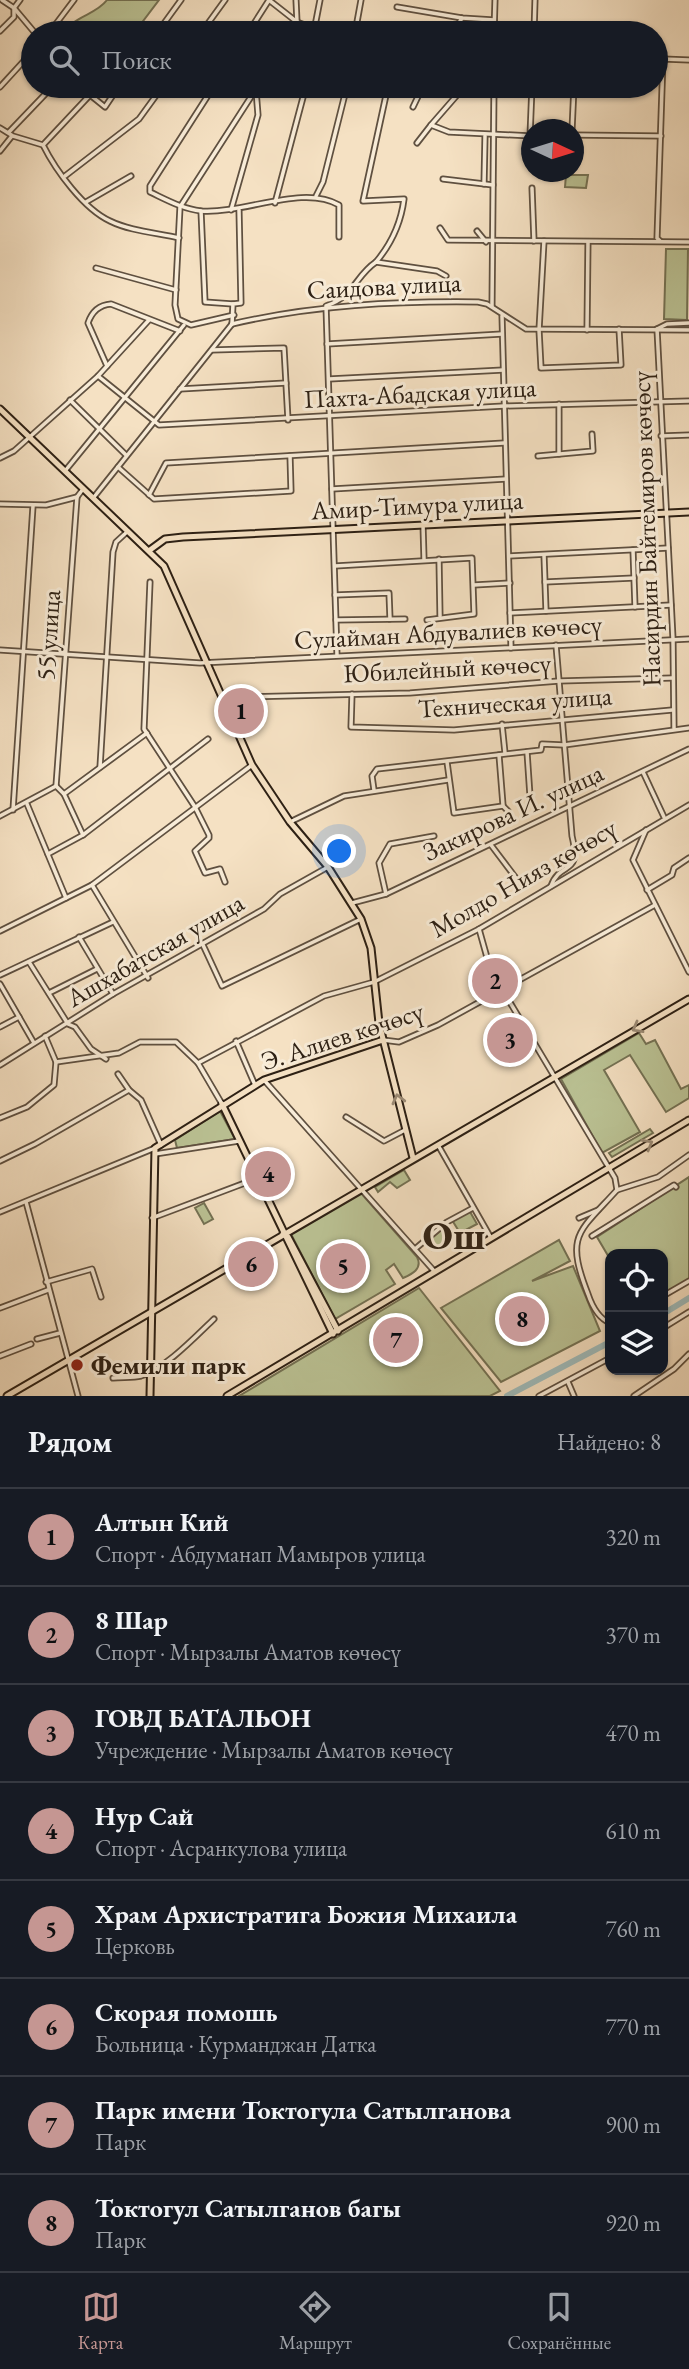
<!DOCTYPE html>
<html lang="ru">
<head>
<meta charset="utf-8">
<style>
	body { margin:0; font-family:"EB Garamond",serif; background:#20242c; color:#f1f3f6 }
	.controls { position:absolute; right:21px; bottom:21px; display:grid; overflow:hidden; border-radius:14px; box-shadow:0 2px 5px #0004 }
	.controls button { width:63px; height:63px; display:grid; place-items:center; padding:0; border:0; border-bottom:2px solid #363941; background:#171b24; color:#f1f3f6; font:35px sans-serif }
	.compass { position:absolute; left:521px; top:119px; width:63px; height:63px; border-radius:50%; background:#171b24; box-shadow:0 2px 5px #0004; rotate:94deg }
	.you { position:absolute; left:340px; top:852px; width:24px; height:24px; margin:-18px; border:5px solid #fff; border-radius:50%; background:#1a73e8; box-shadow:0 0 0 10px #1a73e833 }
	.badge { display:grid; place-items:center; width:46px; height:46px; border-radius:50%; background:#c59692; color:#111; font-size:23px; font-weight:700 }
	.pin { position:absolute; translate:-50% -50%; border:4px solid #fff; box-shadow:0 2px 7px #0006 }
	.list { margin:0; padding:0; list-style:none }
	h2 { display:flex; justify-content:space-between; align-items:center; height:91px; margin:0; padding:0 28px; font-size:30px }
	h2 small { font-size:23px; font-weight:400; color:#9ea1a6 }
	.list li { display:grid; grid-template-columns:46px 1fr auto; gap:21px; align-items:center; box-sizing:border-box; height:98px; padding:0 28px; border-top:2px solid #363941 }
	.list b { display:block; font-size:26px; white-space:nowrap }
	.list p { margin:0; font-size:23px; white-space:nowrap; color:#9ea1a6 }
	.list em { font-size:23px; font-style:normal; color:#9ea1a6 }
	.icon { flex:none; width:38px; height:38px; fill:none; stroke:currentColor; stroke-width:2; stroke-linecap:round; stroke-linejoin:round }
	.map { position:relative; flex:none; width:689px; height:1396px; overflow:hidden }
	.search { position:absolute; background:#171b24; box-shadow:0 2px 5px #0004; left:21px; right:21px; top:21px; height:77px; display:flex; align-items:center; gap:18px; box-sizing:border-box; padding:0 24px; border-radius:38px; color:#9ea1a6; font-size:26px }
	.sheet { height:875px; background:#171b24 }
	nav { display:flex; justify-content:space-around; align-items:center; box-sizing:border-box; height:98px; border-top:2px solid #363941; background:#171b24; font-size:19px; color:#9ea1a6 }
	nav a { display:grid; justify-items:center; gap:4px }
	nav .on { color:#c59692 }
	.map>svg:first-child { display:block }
	.green { fill:#bbc395; stroke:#747254; stroke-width:2 }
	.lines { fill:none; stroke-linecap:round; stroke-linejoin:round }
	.stream { stroke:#717e79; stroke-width:2 }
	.river { stroke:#9fbcbc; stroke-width:6 }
	.minor-casing { stroke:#5f5040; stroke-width:7 }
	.major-casing { stroke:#2d2014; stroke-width:9 }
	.minor { stroke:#f8ecd8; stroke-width:3.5 }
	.major { stroke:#f5e1c3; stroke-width:5 }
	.oneway { stroke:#9b8a74 }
	.poi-dot { fill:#8f2418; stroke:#f8ecd8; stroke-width:2.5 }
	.labels { text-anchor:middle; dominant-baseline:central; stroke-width:6; stroke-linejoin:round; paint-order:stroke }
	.street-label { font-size:26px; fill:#2d2014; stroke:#f8ecd8 }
	.poi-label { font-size:26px; font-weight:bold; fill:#2d2014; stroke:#f8ecd8; text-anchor:start }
	.town-label { font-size:40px; font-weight:bold; fill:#2d2014; stroke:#f8ecd8 }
</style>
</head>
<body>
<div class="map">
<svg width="689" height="1396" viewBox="0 0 689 1396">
	<rect width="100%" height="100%" fill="#f5e1c3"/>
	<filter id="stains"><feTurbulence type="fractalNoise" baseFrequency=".00286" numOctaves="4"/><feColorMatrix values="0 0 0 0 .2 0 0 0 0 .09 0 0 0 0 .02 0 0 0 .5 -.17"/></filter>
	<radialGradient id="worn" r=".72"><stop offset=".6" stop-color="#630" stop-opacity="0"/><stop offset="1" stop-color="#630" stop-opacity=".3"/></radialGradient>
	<g class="green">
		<path d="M107,0H159L134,33H64C75,15 96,15 107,0Z"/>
		<polygon points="566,175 588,175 586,188 565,187"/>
		<polygon points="666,249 688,249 687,320 664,319"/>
		<polygon points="639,1033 646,1044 655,1040 681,1089 689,1085 689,1098 666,1112 630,1055 604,1070 640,1132 602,1153 561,1079"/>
		<polygon points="220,1111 235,1139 177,1148 175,1140"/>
		<polygon points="650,1129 653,1133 612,1157 609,1153"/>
		<polygon points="404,1170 410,1180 397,1188 390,1182 378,1192 375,1187"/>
		<polygon points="689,1177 689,1279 663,1294 663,1254 610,1254 610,1259 597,1237"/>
		<path d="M361,1193L417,1257C423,1269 412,1274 403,1278L394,1264L386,1270L395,1284L335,1319L291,1234Z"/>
		<polygon points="204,1203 213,1219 204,1224 195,1208"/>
		<polygon points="469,1210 477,1224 460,1233 452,1220"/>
		<polygon points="441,1228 449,1240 432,1250 424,1242"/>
		<polygon points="559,1240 570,1261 532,1281 573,1266 600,1331 501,1382 441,1308"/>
		<polygon points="419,1288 500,1391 490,1396 239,1396"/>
	</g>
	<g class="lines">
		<polyline class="stream" points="668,327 689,326"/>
		<g class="river">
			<polyline points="663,1314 689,1298"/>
			<polyline points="507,1396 610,1342"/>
		</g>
		<defs>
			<g id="minor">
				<polyline points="2,0 14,8 35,33"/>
				<polyline points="269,0 297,22 325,33"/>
				<polyline points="397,7 462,18 494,20"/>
				<polyline points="0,31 14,17 14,8 20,0"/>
				<polyline points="314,31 320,0"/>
				<polyline points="49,33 74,0"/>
				<polyline points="157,33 181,0"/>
				<polyline points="201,33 225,0"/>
				<polyline points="248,33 269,0"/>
				<polyline points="291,33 297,22 296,0"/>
				<polyline points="355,33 361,0"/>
				<polyline points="453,33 462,18"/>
				<polyline points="494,33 495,0"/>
				<polyline points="534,33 535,0"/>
				<polyline points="79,86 105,107 119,86"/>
				<path d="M214,86L150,186V192C167,200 183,209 201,211C245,214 303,184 339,205V237"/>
				<polyline points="465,86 431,125 449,132 532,136"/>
				<polyline points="0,87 33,51"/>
				<polyline points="413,107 423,86"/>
				<path d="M0,128L13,136L43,145C56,171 84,209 110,221C130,231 158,233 179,238"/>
				<polyline points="572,130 574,86"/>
				<polyline points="9,132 53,86"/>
				<polyline points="574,135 661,136"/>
				<polyline points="530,136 532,86"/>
				<polyline points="417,143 431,125"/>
				<polyline points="43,145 89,96"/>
				<polyline points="0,151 12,136"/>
				<polyline points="65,176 139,119 163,86"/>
				<polyline points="443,179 493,185"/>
				<polyline points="484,184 485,136"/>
				<polyline points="532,188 534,241"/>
				<polyline points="316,196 323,182 347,86"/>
				<polyline points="86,202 131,176"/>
				<polyline points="275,203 306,86"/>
				<polyline points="231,210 258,115 256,90"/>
				<polyline points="201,211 205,302 233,304"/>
				<polyline points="440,228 448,240 689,242"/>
				<polyline points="477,231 486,242"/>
				<polyline points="544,241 539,330 541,368 621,365 619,329"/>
				<polyline points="660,241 657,238 663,59 689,60"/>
				<path d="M376,262C392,243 401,223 404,199L363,201L388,86"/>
				<polyline points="96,268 176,290"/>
				<polyline points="492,306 494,86"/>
				<polyline points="234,315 191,325 178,319 175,305 180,207 258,86"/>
				<polyline points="502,316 511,648"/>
				<path d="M232,324C313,305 396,301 478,302L487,304L526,329L689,330"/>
				<polyline points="232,324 233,304 241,303 239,210"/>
				<polyline points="657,329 673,639 674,728"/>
				<polyline points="657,329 667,324 689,323"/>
				<polyline points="587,330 588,242"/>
				<polyline points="327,344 502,334"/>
				<polyline points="212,350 284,348 288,420"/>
				<path d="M107,366L88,323C92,311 99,305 111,304L180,331"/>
				<polyline points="98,376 159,425 504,406 689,401"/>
				<polyline points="329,379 503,370"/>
				<polyline points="180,389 286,383"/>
				<polyline points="70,400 126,455"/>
				<polyline points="559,404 559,454"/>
				<polyline points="661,436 689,435"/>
				<polyline points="538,456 593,451 592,434"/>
				<polyline points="0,458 14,451 98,376 149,320"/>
				<polyline points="118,467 154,499 291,491 290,456"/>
				<polyline points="65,471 184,325"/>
				<polyline points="332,489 506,479"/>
				<polyline points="149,495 166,463 504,443"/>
				<polyline points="94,497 232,324"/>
				<polyline points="0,504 46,505 77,497"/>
				<polyline points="423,525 424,559"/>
				<polyline points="633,550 635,607"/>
				<polyline points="544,555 546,611"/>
				<polyline points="509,556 668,548"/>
				<polyline points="439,559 440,616"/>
				<polyline points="335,566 472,558 474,614 427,620"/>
				<polyline points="150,582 144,729 195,807 209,835 209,838 195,851 205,873 220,869 225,882"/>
				<polyline points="545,582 634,578"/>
				<polyline points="474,585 510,583"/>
				<polyline points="335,595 389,593 390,619"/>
				<polyline points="510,613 671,605"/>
				<polyline points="336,620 405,619"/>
				<polyline points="0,650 200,663 689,639"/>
				<path d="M337,655L326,306C355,296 355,276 376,262L437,271L446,276"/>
				<polyline points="352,694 351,727 454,730 672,710"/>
				<polyline points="224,701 245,697 410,693 559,681 672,678"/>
				<polyline points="502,724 505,753"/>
				<polyline points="527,752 530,796"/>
				<polyline points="499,755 503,805"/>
				<polyline points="447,762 454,813 503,806 508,811"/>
				<polyline points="100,767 113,552 116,542 128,531"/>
				<polyline points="643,772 664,817"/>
				<polyline points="56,786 77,497 83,489"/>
				<polyline points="56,786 64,794 83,835"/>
				<polyline points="374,790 372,776 377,769 541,750 542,744 564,745 689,728"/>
				<polyline points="64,794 147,733"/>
				<polyline points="27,804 66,898"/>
				<polyline points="13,810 33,506"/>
				<polyline points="0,816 56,786"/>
				<polyline points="290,822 344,796 448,780"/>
				<polyline points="646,830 633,860 689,972"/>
				<polyline points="491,845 519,882"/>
				<polyline points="48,854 83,835 208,739"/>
				<polyline points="92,885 148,978"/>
				<path d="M551,886C561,859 582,878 572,836L556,645"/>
				<polyline points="647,890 672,875 674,868 689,858"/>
				<polyline points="386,894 379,863 390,844 434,836"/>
				<polyline points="352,903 386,894 689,749"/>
				<path d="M479,929L488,961L502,989L615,1178L617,1190C578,1233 565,1235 588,1294C592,1306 598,1318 610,1323"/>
				<polyline points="0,931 92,885 252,765"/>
				<polyline points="79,937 113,994"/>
				<polyline points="203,945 222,986 361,919"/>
				<polyline points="29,962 68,1024 75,1027 91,1049 106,1059"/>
				<polyline points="0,975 113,922"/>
				<polyline points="0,984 34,1043"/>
				<polyline points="49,993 97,969"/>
				<polyline points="0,1027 19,1017"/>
				<polyline points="383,1040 399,1042 438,1025 655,905"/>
				<polyline points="236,1041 255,1085"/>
				<polyline points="56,1062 119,1053 140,1042 176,1042 198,1063 222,1104"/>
				<polyline points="198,1063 324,996 374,982 479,929 689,805"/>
				<polyline points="0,1065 113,994 264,909 280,894 328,867"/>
				<polyline points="118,1074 129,1090 141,1100 161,1145"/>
				<polyline points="264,1080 435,1272"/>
				<polyline points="346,1117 384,1141 405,1130"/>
				<polyline points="0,1118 27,1107 54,1085 56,1062 45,1036"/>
				<polyline points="438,1145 491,1238"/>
				<polyline points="155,1154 239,1141"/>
				<polyline points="0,1161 35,1144 129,1090"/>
				<polyline points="617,1190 658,1177 689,1155"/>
				<polyline points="26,1202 78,1396"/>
				<polyline points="0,1212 155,1148"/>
				<polyline points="152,1218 258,1178"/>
				<polyline points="579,1218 598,1210"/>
				<polyline points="592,1236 674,1185 676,1187"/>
				<polyline points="415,1249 447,1222 473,1208"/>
				<polyline points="46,1282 92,1269 101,1297"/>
				<polyline points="663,1296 689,1281"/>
				<polyline points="0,1308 48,1290"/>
				<polyline points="663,1328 689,1312"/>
				<polyline points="37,1339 60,1333"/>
				<polyline points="0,1356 31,1344"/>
				<path d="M113,1378C122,1377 133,1378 141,1376C165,1369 196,1336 214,1319"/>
				<polyline points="568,1382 574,1396"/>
				<polyline points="539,1396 610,1358"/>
				<polyline points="634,1396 674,1369 689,1354"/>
			</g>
			<g id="major">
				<polyline points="0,409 164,566 252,765 290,822 328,867 361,919 371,948 379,1023 413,1158"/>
				<polyline points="150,550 165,539 183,537 689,512"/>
				<polyline points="222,1104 333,1334"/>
				<polyline points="283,1234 288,1237 338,1331"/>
				<polyline points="7,1396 689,999"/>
				<polyline points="150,1396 155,1148 264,1080 383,1040"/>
				<polyline points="227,1396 689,1120"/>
			</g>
		</defs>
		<use href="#minor" class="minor-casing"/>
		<use href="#major" class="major-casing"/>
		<use href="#minor" class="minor"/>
		<use href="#major" class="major"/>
	</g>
	<defs><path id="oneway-chevron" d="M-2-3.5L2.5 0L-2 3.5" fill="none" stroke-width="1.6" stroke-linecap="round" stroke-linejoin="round" transform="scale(1.75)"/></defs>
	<g class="oneway">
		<use href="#oneway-chevron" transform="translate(637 1028) rotate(151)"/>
		<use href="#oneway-chevron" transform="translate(398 1099) rotate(-104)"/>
		<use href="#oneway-chevron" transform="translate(648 1144) rotate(-30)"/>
	</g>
	<circle class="poi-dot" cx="77" cy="1365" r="7"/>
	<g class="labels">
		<g class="street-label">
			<text transform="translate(384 286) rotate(-3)">Саидова улица</text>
			<text transform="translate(420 393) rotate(-3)">Пахта-Абадская улица</text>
			<text transform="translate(417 505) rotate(-3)">Амир-Тимура улица</text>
			<text transform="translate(646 529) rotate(-92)">Насирдин Байтемиров көчөсү</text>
			<text transform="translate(448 632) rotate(-3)">Сулайман Абдувалиев көчөсү</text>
			<text transform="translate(48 635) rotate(-86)">55 улица</text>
			<text transform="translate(447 668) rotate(-3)">Юбилейный көчөсү</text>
			<text transform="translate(515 702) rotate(-4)">Техническая улица</text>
			<text transform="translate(513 812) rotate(-25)">Закирова И. улица</text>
			<text transform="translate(523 878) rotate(-30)">Молдо Нияз көчөсү</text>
			<text transform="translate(155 950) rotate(-30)">Ашхабатская улица</text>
			<text transform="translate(342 1036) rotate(-18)">Э. Алиев көчөсү</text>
		</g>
		<g class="poi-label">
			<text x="91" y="1365">Фемили парк</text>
		</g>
		<g class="town-label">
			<text x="454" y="1235">Ош</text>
		</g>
	</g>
	<rect width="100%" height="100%" filter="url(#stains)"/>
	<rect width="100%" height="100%" fill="url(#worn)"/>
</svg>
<div class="controls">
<button><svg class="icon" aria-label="locate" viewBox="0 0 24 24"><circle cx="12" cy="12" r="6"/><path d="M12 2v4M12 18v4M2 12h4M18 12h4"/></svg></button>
<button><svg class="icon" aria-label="layers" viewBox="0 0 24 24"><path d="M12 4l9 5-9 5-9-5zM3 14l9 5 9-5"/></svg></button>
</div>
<svg class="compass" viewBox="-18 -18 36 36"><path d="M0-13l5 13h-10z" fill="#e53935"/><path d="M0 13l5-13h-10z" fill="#9ea1a6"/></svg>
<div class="you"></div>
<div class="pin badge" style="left:241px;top:711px">1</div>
<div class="pin badge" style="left:495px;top:981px">2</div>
<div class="pin badge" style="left:510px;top:1040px">3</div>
<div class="pin badge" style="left:268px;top:1174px">4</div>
<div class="pin badge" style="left:343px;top:1266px">5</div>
<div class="pin badge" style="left:251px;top:1264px">6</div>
<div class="pin badge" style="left:396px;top:1340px">7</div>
<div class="pin badge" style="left:522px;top:1319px">8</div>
<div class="search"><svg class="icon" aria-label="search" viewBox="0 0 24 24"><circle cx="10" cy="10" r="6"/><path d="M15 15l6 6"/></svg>Поиск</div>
</div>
<section class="sheet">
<h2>Рядом<small>Найдено: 8</small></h2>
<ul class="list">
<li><span class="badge">1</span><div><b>Алтын Кий</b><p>Спорт · Абдуманап Мамыров улица</p></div><em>320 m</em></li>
<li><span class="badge">2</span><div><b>8 Шар</b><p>Спорт · Мырзалы Аматов көчөсү</p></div><em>370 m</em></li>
<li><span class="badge">3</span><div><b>ГОВД БАТАЛЬОН</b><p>Учреждение · Мырзалы Аматов көчөсү</p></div><em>470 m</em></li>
<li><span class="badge">4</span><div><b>Нур Сай</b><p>Спорт · Асранкулова улица</p></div><em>610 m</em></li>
<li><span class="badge">5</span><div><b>Храм Архистратига Божия Михаила</b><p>Церковь</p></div><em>760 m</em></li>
<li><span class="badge">6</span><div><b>Скорая помошь</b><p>Больница · Курманджан Датка</p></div><em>770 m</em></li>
<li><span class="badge">7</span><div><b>Парк имени Токтогула Сатылганова</b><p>Парк</p></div><em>900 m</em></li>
<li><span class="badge">8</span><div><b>Токтогул Сатылганов багы</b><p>Парк</p></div><em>920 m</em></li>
</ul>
</section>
<nav>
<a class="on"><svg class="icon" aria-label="map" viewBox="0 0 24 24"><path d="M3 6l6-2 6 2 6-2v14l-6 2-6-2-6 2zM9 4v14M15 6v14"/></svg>Карта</a>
<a><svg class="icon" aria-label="directions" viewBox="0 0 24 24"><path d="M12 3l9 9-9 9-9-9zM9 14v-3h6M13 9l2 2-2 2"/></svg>Маршрут</a>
<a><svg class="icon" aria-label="saved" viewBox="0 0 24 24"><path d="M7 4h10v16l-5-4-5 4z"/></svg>Сохранённые</a>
</nav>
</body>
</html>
